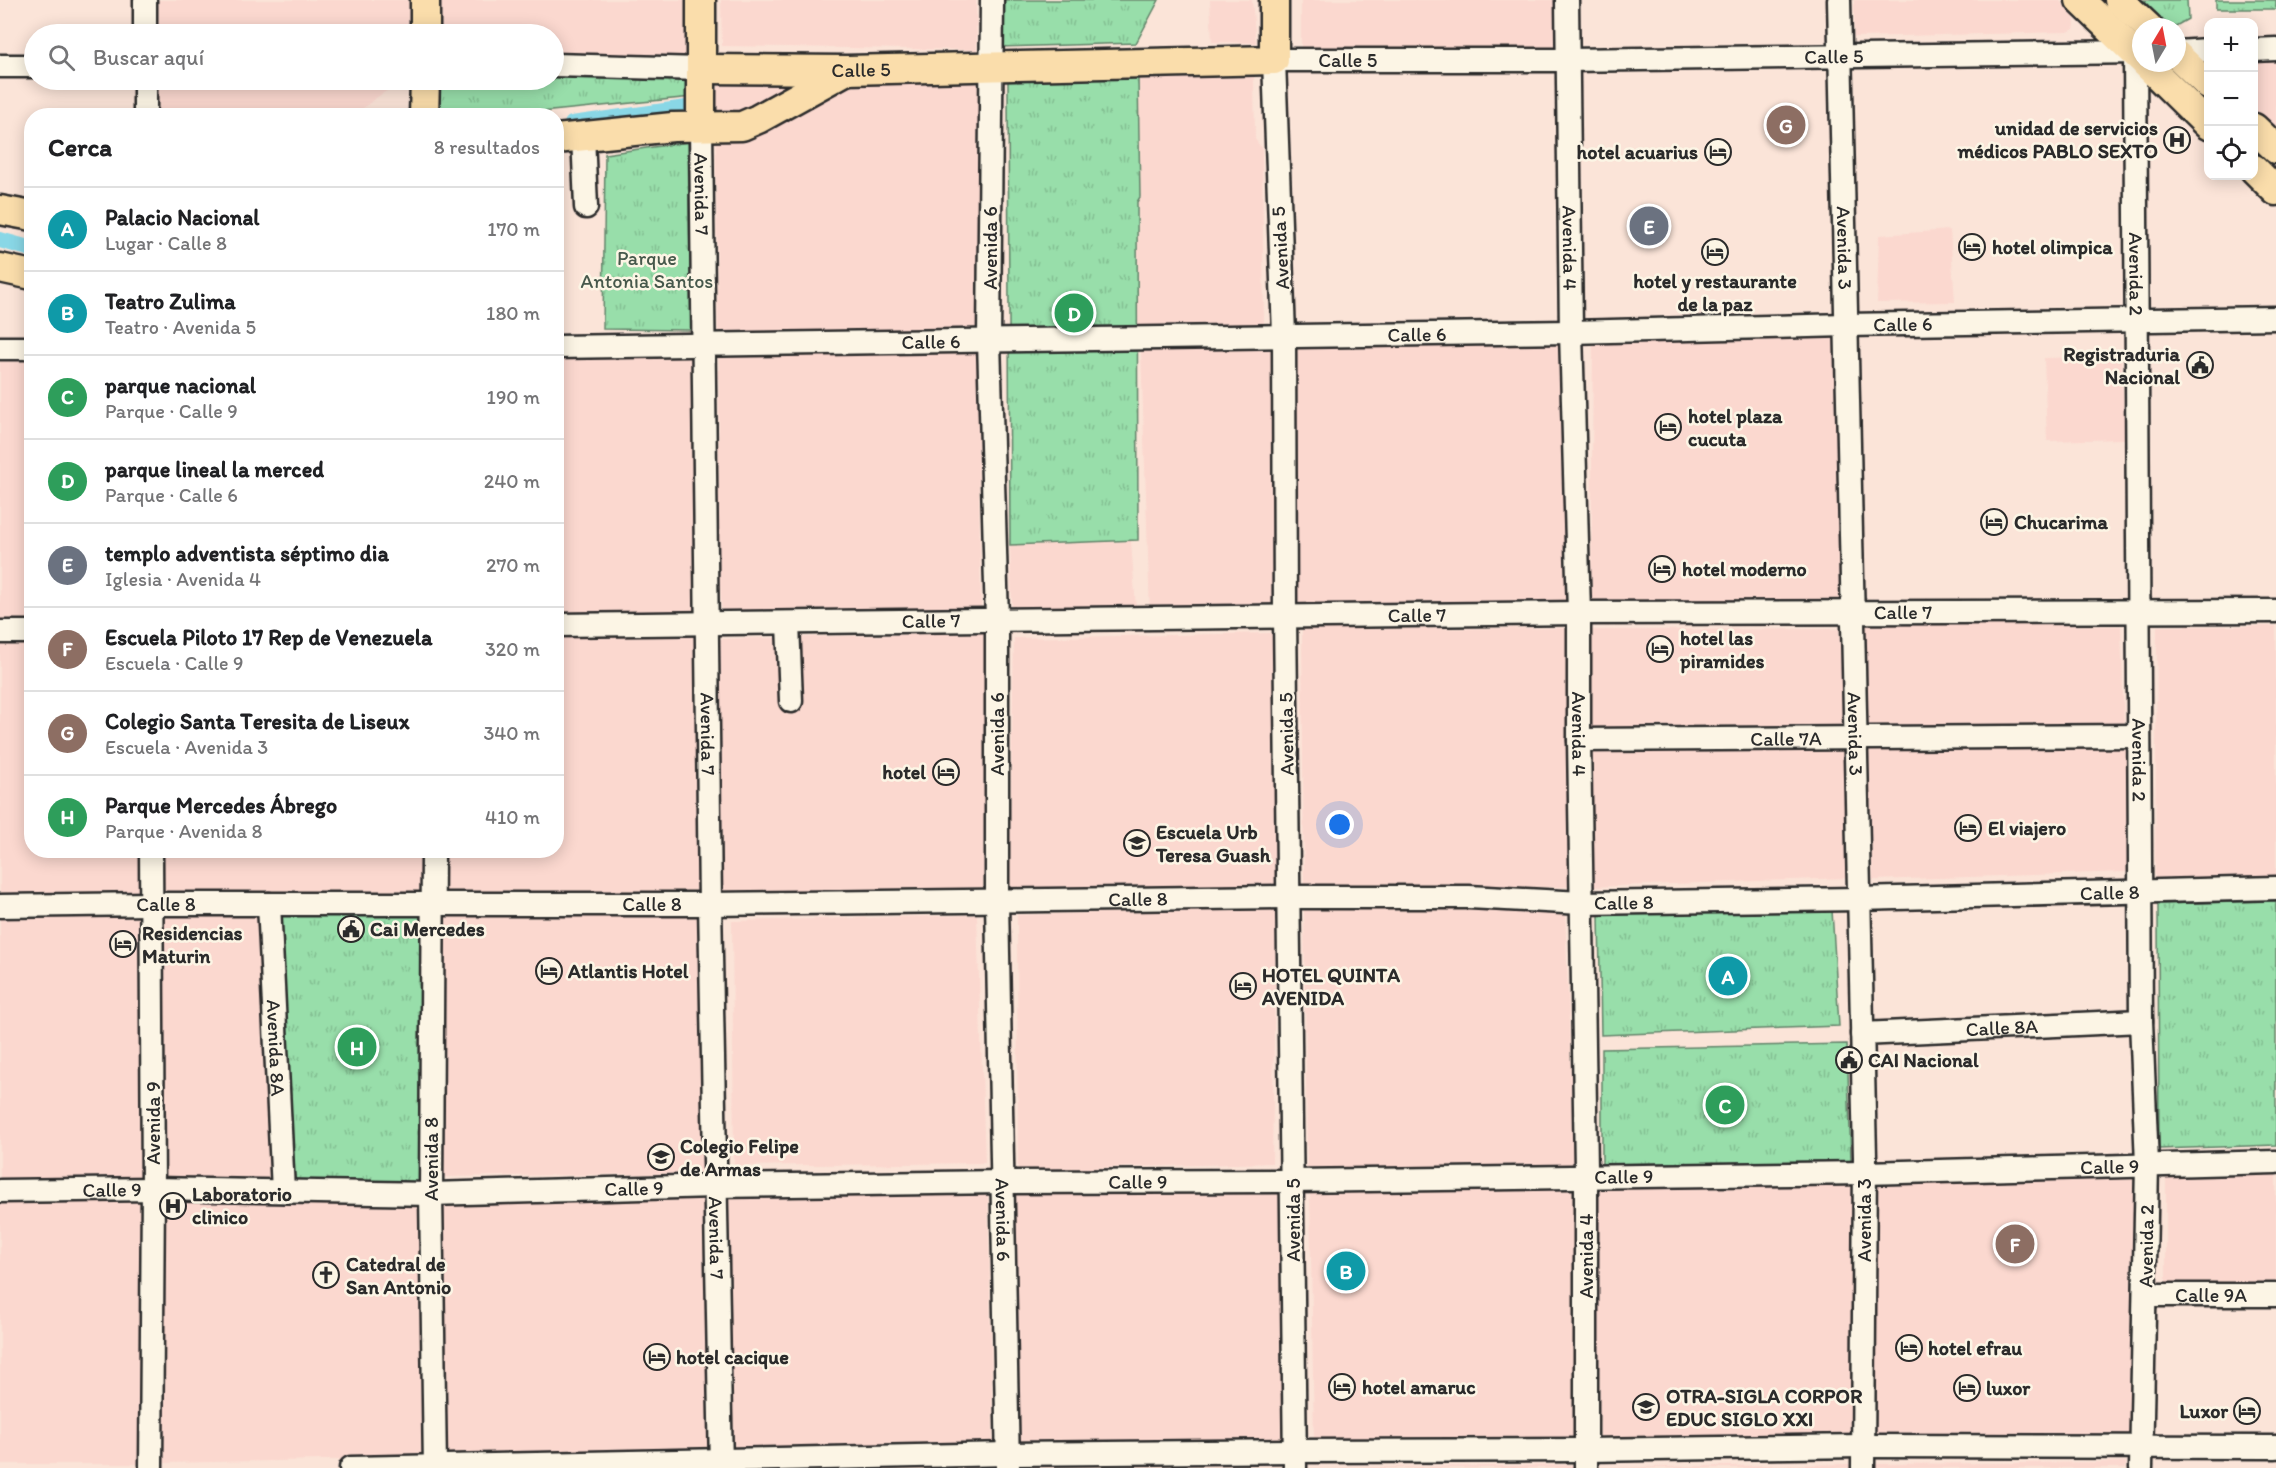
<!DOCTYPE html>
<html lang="es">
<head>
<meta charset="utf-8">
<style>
	body { margin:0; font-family:Itim,sans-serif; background:#f6f6f6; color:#202124 }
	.controls { position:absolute; right:18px; top:18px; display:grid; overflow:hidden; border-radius:12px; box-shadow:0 3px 15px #0003 }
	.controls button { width:54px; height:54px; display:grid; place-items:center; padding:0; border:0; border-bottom:2px solid #e0e0e0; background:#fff; color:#202124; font:30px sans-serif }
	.compass { position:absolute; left:2132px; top:18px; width:54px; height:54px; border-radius:50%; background:#fff; box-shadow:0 3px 15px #0003; rotate:10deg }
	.you { position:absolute; left:1340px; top:825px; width:21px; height:21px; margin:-15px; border:4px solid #fff; border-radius:50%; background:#1a73e8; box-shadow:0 0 0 9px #1a73e833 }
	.badge { display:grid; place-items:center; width:39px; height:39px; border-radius:50%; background:#2b2b2b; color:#fff; font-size:20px; font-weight:700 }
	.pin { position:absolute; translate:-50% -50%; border:3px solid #fff; box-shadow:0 2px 6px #0006 }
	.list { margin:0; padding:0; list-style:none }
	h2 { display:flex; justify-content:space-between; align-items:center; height:78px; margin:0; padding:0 24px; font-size:26px }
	h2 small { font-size:20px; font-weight:400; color:#757577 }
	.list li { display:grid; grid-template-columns:39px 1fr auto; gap:18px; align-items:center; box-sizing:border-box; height:84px; padding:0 24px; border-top:2px solid #e0e0e0 }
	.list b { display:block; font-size:22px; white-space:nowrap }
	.list p { margin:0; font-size:20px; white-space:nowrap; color:#757577 }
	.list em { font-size:20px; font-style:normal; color:#757577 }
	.icon { flex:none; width:33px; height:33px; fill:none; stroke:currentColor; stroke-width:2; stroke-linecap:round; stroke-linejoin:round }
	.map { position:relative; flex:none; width:2276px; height:1468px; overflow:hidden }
	.search { position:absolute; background:#fff; box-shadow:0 3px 15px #0003; left:24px; top:24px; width:540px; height:66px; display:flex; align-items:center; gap:15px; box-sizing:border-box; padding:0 21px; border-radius:33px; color:#757577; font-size:22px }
	.panel { position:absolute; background:#fff; box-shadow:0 3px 15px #0003; left:24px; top:108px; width:540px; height:750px; border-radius:24px }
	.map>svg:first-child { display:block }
	.built { fill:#fbd8cf }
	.grass { fill:url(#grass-tufts); stroke:#62846a; stroke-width:1.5 }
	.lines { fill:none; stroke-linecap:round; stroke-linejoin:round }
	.canal { stroke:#89d7e6; stroke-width:16 }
	.minor-casing { stroke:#2b2b2b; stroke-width:27 }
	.major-casing { stroke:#2b2b2b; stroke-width:33 }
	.minor { stroke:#fcf5e5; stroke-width:22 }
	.major { stroke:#faddab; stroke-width:28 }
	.labels { text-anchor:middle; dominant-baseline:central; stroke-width:5; stroke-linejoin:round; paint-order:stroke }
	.street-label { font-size:20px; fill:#2b2b2b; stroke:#fcf5e5 }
	.poi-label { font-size:20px; font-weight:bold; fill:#2b2b2b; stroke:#fcf5e5; text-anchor:start }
	.park-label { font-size:20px; fill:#46584b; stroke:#fcf5e5 }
</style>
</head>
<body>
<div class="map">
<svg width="2276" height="1468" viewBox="0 0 2276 1468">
	<defs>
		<pattern id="grass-tufts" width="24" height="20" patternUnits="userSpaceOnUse" patternTransform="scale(1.5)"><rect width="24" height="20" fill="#98deaa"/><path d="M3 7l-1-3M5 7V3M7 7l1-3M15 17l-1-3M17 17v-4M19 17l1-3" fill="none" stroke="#83bf92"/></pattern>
	</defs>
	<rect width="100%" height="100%" fill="#fbe4d8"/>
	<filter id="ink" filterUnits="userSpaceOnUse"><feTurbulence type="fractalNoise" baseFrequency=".0167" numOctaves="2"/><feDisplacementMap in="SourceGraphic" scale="12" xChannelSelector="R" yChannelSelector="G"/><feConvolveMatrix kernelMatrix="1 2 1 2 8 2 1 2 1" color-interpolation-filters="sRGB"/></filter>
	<g filter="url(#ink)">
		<g class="built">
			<rect x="153" y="0" width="263" height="34"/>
			<polygon points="436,0 692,0 694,56 554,57 554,34 434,34"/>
			<polygon points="721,0 976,0 977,50 722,46"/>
			<polygon points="1210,0 1252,0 1256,43 1212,42"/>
			<polygon points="1301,0 1575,0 1575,52 1301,54"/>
			<polygon points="1854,0 2059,0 2074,16 2075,25 2074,29 2068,32 1854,37"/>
			<polygon points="2254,56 2276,56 2276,137 2254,115"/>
			<polygon points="988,76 982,333 718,342 715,94 723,78"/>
			<polygon points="1254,77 1255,139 1262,149 1264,328 1138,329 1138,78"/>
			<polygon points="155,80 403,80 373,100 354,116 156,115"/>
			<polygon points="1950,230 1955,302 1877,303 1879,235"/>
			<polygon points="1841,333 1848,607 1591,610 1593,334"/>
			<polygon points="1581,334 1577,607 1295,611 1291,341"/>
			<polygon points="1279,345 1280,610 1150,614 1141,351"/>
			<polygon points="982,349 978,436 981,611 722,614 719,570 719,352"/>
			<polygon points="695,353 702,613 557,616 556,354"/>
			<rect x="0" y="355" width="31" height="271"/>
			<polygon points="2121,356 2125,439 2047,441 2044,358"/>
			<polygon points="1131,541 1136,608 1012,609 1010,545"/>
			<polygon points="1863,623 2121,626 2124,726 1866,732"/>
			<polygon points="2157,626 2276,626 2276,877 2155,878"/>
			<polygon points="1566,628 1570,887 1304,886 1302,629"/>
			<polygon points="1839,629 1846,730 1592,732 1592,630"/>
			<polygon points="985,633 983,887 723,898 720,639"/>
			<polygon points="1273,633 1276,885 1009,892 1014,638"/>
			<polygon points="697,634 700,893 440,897 441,851 556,850 557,638"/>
			<polygon points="0,639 31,639 32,850 145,851 146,899 0,900"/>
			<polygon points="1591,746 1846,746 1846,878 1589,887"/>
			<polygon points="2129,748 2127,872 1873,880 1867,749"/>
			<polygon points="152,851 428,851 428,898 151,904"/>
			<polygon points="154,907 282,912 283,1182 159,1183"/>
			<polygon points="1304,907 1565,909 1574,1164 1307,1169"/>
			<polygon points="147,908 150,1184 0,1187 0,911"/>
			<polygon points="1276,909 1272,1163 1018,1170 1017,915"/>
			<polygon points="702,914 707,1173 441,1177 442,916"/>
			<polygon points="977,915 985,1163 734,1166 732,921"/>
			<polygon points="2276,1174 2276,1287 2166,1288 2166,1177"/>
			<polygon points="2137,1177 2135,1436 1873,1442 1875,1180"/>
			<polygon points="1860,1180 1854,1438 1600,1440 1597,1187"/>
			<polygon points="1574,1184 1578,1441 1314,1445 1310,1189"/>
			<polygon points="1283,1185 1286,1447 1015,1449 1008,1188"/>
			<polygon points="728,1191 988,1195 993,1442 730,1449"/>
			<polygon points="150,1195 143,1464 0,1464 0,1198"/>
			<polygon points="705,1198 714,1450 442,1455 443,1201"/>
			<polygon points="163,1202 424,1202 431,1458 162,1463"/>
			<polygon points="2126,1462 2126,1468 1869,1468 1869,1464"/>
			<polygon points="1850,1464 1850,1468 1594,1468"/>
			<polygon points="1577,1465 1577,1468 1307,1468"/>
		</g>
		<g class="grass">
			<polygon points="999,0 1159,0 1136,43 999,47"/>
			<polygon points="2143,0 2187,0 2188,19 2174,27 2170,27"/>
			<rect x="2216" y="0" width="60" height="9"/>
			<polygon points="554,75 689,75 692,97 511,115 435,115 434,80 554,80"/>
			<polygon points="1138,78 1140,197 1137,202 1138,540 1010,545 1008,81"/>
			<polygon points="688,142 691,330 603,329 605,154"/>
			<polygon points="2276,901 2276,1145 2159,1149 2158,904"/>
			<polygon points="427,909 431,1182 287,1184 282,912"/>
			<polygon points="1832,910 1839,1026 1601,1035 1599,913"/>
			<polygon points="1847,1044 1851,1161 1602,1164 1602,1049"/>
		</g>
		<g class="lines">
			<g class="canal">
				<polyline points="572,124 686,108"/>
				<polyline points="0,240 32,249"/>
			</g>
			<defs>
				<g id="minor">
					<polyline points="145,0 145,34"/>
					<path id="s1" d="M992,0L989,341L997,620V902L1008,1468"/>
					<path id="s2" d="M1567,0L1571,332L1579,613V740L1586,1169V1468"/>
					<path id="s3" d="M1839,0L1865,1157L1863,1468"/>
					<polyline points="2254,50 2276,49"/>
					<path id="s4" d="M2135,52L2141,1021L2147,1164L2141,1468"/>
					<polyline points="2177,52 2208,50"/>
					<polyline points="554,65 701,69"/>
					<polyline points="0,66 34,66"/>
					<polyline points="145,116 145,80"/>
					<path id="s5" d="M701,126L710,904L721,1468"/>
					<polyline points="583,135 586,207"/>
					<path id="s6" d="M556,347L1571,332L1846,325L2276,318"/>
					<polyline points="0,348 32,348"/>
					<polyline points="788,623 791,701"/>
					<path id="s7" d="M556,625L1579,613L2276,611"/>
					<polyline points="0,632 32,632"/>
					<path id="s8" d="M1579,740L2138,736"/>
					<polyline points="433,850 431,1194 435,1468"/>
					<path id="s9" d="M269,904L283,1191"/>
					<path id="s10" d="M0,906L151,904H710L1288,897H1469L1582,903L1859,899L2276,888"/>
					<path id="s11" d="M1862,1034L2141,1021"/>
					<path id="s12" d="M0,1191L153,1189L431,1194L715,1186L1004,1182L1293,1181L1865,1173L2276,1162"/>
					<path id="s13" d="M2145,1295H2276"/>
					<polyline points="151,1468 153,1189 151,850"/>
					<polyline points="351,1468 1008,1454 1294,1451 1587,1450 1863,1446 2276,1447"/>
					<path id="s14" d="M1295,1468L1285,616L1284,335L1274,60H1568L2141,52"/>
				</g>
				<g id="major">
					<polyline points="701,0 701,126"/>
					<polyline points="2080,0 2141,59"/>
					<polyline points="2119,0 2148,27"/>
					<polyline points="425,34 425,0"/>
					<polyline points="2177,55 2208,85"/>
					<polyline points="2145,63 2208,125"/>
					<path id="s15" d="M701,69L847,70L1274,60V0"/>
					<polyline points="424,116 425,80"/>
					<polyline points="2254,128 2276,149"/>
					<polyline points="556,139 673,127 742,126 758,119 845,71"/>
					<polyline points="2254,169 2276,191"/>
					<polyline points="0,210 32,216"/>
					<polyline points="0,268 32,275"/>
				</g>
			</defs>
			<use href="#minor" class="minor-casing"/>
			<use href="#major" class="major-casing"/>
			<use href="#minor" class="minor"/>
			<use href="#major" class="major"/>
		</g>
	</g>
	<defs>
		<symbol id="hospital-ring" viewBox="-11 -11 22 22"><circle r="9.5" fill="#fcf5e5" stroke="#2b2b2b" stroke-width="1.5"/><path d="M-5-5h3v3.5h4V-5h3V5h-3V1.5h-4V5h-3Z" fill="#2b2b2b"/></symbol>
		<symbol id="hotel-ring" viewBox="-11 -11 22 22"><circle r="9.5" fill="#fcf5e5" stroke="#2b2b2b" stroke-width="1.5"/><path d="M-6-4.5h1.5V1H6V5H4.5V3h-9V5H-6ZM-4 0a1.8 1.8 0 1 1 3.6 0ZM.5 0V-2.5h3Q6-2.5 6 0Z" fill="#2b2b2b"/></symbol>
		<symbol id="civic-ring" viewBox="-11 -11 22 22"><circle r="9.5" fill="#fcf5e5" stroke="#2b2b2b" stroke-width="1.5"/><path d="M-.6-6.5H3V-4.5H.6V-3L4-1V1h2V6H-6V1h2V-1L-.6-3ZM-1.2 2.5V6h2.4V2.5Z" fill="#2b2b2b"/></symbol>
		<symbol id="school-ring" viewBox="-11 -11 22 22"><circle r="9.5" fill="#fcf5e5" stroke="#2b2b2b" stroke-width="1.5"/><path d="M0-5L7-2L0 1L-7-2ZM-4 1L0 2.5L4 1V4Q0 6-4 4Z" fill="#2b2b2b"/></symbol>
		<symbol id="church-ring" viewBox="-11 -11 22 22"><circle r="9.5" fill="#fcf5e5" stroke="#2b2b2b" stroke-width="1.5"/><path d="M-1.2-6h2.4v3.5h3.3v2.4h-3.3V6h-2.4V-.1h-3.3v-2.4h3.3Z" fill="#2b2b2b"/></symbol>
	</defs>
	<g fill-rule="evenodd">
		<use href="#hospital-ring" x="2162" y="125" width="30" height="30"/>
		<use href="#hotel-ring" x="1703" y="137" width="30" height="30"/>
		<use href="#hotel-ring" x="1957" y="232" width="30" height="30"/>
		<use href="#hotel-ring" x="1700" y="237" width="30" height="30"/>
		<use href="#civic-ring" x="2185" y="350" width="30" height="30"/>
		<use href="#hotel-ring" x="1653" y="412" width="30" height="30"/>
		<use href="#hotel-ring" x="1979" y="507" width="30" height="30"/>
		<use href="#hotel-ring" x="1647" y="554" width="30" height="30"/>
		<use href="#hotel-ring" x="1645" y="634" width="30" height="30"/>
		<use href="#hotel-ring" x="931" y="757" width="30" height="30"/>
		<use href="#hotel-ring" x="1953" y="813" width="30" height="30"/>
		<use href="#school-ring" x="1122" y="828" width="30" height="30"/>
		<use href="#civic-ring" x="336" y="914" width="30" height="30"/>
		<use href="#hotel-ring" x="108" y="929" width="30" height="30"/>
		<use href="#hotel-ring" x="534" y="956" width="30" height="30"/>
		<use href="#hotel-ring" x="1228" y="971" width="30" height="30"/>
		<use href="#civic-ring" x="1834" y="1045" width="30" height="30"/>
		<use href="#school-ring" x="646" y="1142" width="30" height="30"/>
		<use href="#hospital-ring" x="158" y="1191" width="30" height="30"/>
		<use href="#church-ring" x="311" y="1260" width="30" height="30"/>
		<use href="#hotel-ring" x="1894" y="1333" width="30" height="30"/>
		<use href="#hotel-ring" x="642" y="1342" width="30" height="30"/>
		<use href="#hotel-ring" x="1327" y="1372" width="30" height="30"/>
		<use href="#hotel-ring" x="1952" y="1373" width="30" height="30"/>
		<use href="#school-ring" x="1631" y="1392" width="30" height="30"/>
		<use href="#hotel-ring" x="2232" y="1396" width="30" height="30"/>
	</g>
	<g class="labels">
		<g class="street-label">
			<text stroke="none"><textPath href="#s14" startOffset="1968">Calle 5</textPath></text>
			<text stroke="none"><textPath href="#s14" startOffset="1482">Calle 5</textPath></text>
			<text stroke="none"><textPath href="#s15" startOffset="160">Calle 5</textPath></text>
			<text stroke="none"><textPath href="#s5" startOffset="68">Avenida 7</textPath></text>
			<text transform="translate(990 248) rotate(-90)">Avenida 6</text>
			<text transform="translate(1280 248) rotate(-93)">Avenida 5</text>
			<text stroke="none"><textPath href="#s2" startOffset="248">Avenida 4</textPath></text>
			<text stroke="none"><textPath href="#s3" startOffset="248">Avenida 3</textPath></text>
			<text stroke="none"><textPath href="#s4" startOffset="222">Avenida 2</textPath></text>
			<text stroke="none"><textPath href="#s6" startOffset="1347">Calle 6</textPath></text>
			<text stroke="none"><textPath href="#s6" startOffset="861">Calle 6</textPath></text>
			<text stroke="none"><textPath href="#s6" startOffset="375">Calle 6</textPath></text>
			<text stroke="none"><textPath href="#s7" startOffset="1347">Calle 7</textPath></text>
			<text stroke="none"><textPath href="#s7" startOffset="861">Calle 7</textPath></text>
			<text stroke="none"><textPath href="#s7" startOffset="375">Calle 7</textPath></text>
			<text stroke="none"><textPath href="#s5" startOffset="608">Avenida 7</textPath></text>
			<text transform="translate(997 734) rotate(-90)">Avenida 6</text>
			<text transform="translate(1286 734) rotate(-91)">Avenida 5</text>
			<text stroke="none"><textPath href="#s2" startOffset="734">Avenida 4</textPath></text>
			<text stroke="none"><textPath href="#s3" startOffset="734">Avenida 3</textPath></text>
			<text stroke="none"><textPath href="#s8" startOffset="207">Calle 7A</textPath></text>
			<text stroke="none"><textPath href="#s4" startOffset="708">Avenida 2</textPath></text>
			<text stroke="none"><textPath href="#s10" startOffset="2110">Calle 8</textPath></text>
			<text stroke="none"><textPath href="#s10" startOffset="1138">Calle 8</textPath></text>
			<text stroke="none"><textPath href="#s10" startOffset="1624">Calle 8</textPath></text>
			<text stroke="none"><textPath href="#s10" startOffset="166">Calle 8</textPath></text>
			<text stroke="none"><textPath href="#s10" startOffset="652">Calle 8</textPath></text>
			<text stroke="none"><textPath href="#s11" startOffset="140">Calle 8A</textPath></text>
			<text stroke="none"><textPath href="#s9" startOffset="144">Avenida 8A</textPath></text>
			<text transform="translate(153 1123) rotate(-90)">Avenida 9</text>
			<text transform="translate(431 1159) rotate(-90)">Avenida 8</text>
			<text stroke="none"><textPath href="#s12" startOffset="2110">Calle 9</textPath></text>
			<text stroke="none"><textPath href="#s12" startOffset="1624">Calle 9</textPath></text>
			<text stroke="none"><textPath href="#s12" startOffset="1138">Calle 9</textPath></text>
			<text stroke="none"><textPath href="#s12" startOffset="112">Calle 9</textPath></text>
			<text stroke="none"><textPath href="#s12" startOffset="634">Calle 9</textPath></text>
			<text stroke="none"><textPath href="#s1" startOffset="1220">Avenida 6</textPath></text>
			<text transform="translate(1293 1220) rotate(-90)">Avenida 5</text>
			<text transform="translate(1864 1220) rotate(-90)">Avenida 3</text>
			<text stroke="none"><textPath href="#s5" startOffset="1112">Avenida 7</textPath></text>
			<text transform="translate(2146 1246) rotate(-89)">Avenida 2</text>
			<text transform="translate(1586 1256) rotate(-90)">Avenida 4</text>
			<text stroke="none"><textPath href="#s13" startOffset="66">Calle 9A</textPath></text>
		</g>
		<g class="poi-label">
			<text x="2158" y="128" text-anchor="end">unidad de servicios<tspan x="2158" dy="23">médicos PABLO SEXTO</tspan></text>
			<text x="1698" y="152" text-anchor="end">hotel acuarius</text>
			<text x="1992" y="247">hotel olimpica</text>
			<text x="1715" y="281" text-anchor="middle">hotel y restaurante<tspan x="1715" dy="23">de la paz</tspan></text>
			<text x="2180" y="354" text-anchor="end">Registraduria<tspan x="2180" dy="23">Nacional</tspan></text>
			<text x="1688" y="416">hotel plaza<tspan x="1688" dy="23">cucuta</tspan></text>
			<text x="2014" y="522">Chucarima</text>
			<text x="1682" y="569">hotel moderno</text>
			<text x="1680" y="638">hotel las<tspan x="1680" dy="23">piramides</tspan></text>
			<text x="926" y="772" text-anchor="end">hotel</text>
			<text x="1988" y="828">El viajero</text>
			<text x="1156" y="832">Escuela Urb<tspan x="1156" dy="23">Teresa Guash</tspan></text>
			<text x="370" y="929">Cai Mercedes</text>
			<text x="142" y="933">Residencias<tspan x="142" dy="23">Maturin</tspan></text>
			<text x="568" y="971">Atlantis Hotel</text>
			<text x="1262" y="975">HOTEL QUINTA<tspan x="1262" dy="23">AVENIDA</tspan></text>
			<text x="1868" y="1060">CAI Nacional</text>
			<text x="680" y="1146">Colegio Felipe<tspan x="680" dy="23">de Armas</tspan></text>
			<text x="192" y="1194">Laboratorio<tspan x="192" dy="23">clinico</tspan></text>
			<text x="346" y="1264">Catedral de<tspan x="346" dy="23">San Antonio</tspan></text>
			<text x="1928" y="1348">hotel efrau</text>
			<text x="676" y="1357">hotel cacique</text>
			<text x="1362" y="1387">hotel amaruc</text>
			<text x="1986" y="1388">luxor</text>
			<text x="1666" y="1396">OTRA-SIGLA CORPOR<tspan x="1666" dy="23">EDUC SIGLO XXI</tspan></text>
			<text x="2228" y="1411" text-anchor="end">Luxor</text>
		</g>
		<g class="park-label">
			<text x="647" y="258">Parque<tspan x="647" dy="23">Antonia Santos</tspan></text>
		</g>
	</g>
</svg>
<div class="controls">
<button>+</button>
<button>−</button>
<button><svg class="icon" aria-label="locate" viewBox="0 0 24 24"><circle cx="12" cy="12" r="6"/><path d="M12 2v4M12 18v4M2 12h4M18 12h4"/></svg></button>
</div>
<svg class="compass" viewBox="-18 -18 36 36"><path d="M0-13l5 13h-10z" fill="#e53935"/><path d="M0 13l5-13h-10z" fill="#757577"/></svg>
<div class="you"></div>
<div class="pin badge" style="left:1728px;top:976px;background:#0f9aa8">A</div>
<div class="pin badge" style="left:1346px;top:1271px;background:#0f9aa8">B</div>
<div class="pin badge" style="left:1725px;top:1105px;background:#2e9e5b">C</div>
<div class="pin badge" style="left:1074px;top:313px;background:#2e9e5b">D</div>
<div class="pin badge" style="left:1649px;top:226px;background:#6b7280">E</div>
<div class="pin badge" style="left:2015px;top:1244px;background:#8d6e63">F</div>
<div class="pin badge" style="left:1786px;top:125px;background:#8d6e63">G</div>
<div class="pin badge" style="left:357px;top:1047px;background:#2e9e5b">H</div>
<div class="search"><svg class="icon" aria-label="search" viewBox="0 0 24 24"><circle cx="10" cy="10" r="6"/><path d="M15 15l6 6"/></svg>Buscar aquí</div>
<section class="panel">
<h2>Cerca<small>8 resultados</small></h2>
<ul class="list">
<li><span class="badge" style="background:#0f9aa8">A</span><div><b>Palacio Nacional</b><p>Lugar · Calle 8</p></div><em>170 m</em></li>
<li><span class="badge" style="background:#0f9aa8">B</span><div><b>Teatro Zulima</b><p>Teatro · Avenida 5</p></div><em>180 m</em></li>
<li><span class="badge" style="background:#2e9e5b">C</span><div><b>parque nacional</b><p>Parque · Calle 9</p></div><em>190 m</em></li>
<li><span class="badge" style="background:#2e9e5b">D</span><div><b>parque lineal la merced</b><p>Parque · Calle 6</p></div><em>240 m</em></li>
<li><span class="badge" style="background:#6b7280">E</span><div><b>templo adventista séptimo dia</b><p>Iglesia · Avenida 4</p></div><em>270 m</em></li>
<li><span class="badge" style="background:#8d6e63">F</span><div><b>Escuela Piloto 17 Rep de Venezuela</b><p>Escuela · Calle 9</p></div><em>320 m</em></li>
<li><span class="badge" style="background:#8d6e63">G</span><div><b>Colegio Santa Teresita de Liseux</b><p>Escuela · Avenida 3</p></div><em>340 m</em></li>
<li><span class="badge" style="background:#2e9e5b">H</span><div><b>Parque Mercedes Ábrego</b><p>Parque · Avenida 8</p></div><em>410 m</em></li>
</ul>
</section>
</div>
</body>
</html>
